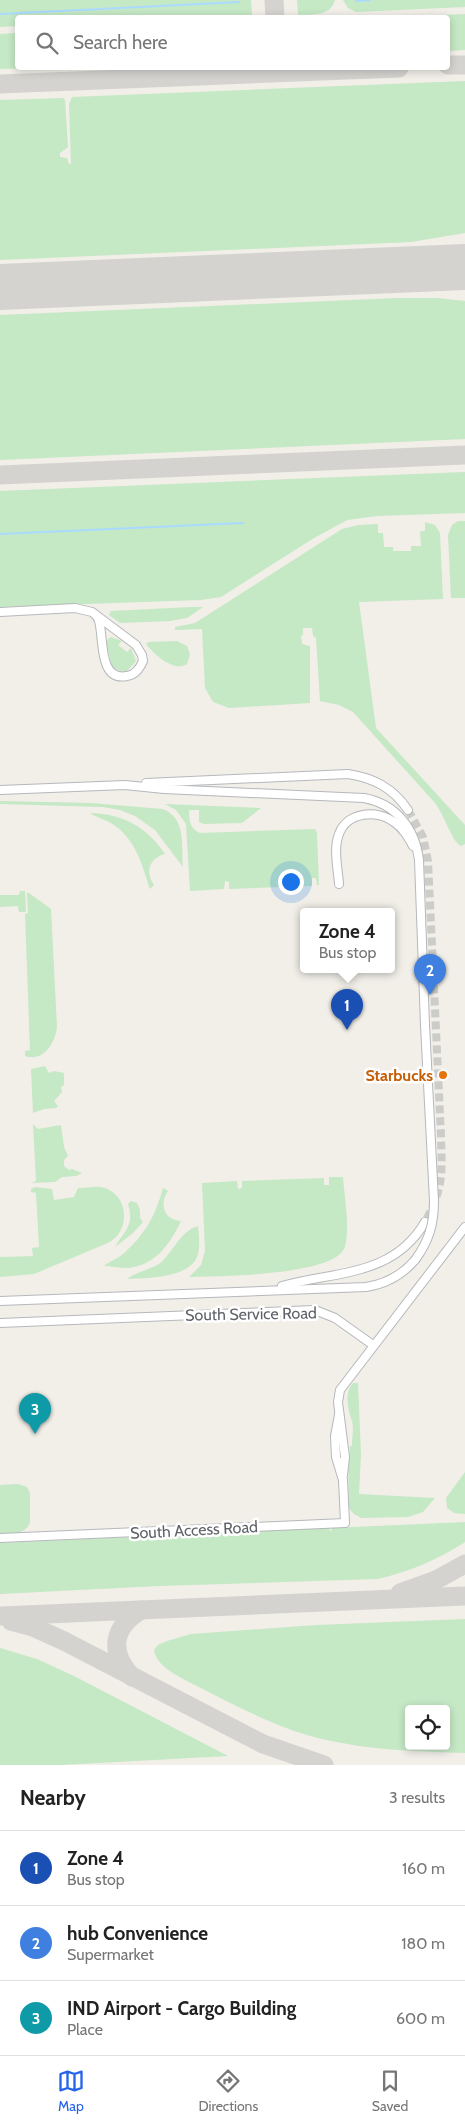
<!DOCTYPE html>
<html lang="en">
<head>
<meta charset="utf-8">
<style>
	body { margin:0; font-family:Cabin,sans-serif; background:#f2f2f2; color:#222 }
	.controls { position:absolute; right:15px; bottom:15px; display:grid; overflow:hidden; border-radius:5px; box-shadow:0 2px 8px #0003 }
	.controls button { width:45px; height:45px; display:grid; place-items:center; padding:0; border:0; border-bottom:1px solid #e0e0e0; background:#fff; color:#222; font:25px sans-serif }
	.you { position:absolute; left:290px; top:881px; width:18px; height:18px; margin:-12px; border:4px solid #fff; border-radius:50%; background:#1a73e8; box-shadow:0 0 0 8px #1a73e833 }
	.badge { display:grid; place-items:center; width:32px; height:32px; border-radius:50%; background:#2563eb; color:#fff; font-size:16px; font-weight:700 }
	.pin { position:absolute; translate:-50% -41px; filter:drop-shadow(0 1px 2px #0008) }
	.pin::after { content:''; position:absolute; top:26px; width:18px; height:15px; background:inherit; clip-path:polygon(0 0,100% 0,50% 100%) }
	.popup { position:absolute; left:300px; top:908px; width:95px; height:65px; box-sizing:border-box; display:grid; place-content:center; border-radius:5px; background:#fff; filter:drop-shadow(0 1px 4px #0005); font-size:16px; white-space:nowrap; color:#767676 }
	.popup b { font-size:19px; color:#222 }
	.popup::after { content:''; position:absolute; left:50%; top:100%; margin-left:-10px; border:10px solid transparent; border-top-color:#fff }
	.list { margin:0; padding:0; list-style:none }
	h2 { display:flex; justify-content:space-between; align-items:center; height:65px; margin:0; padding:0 20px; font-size:21px }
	h2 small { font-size:16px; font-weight:400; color:#767676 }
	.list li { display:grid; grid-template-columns:32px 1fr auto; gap:15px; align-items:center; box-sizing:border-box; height:75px; padding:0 20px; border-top:1px solid #e0e0e0 }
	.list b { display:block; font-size:19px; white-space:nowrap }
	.list p { margin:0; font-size:16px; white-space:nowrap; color:#767676 }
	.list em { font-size:16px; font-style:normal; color:#767676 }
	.icon { flex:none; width:28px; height:28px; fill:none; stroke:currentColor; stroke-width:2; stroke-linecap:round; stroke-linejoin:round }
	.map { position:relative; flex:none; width:465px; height:1765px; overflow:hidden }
	.search { position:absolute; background:#fff; box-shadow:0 2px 8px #0003; left:15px; right:15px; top:15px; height:55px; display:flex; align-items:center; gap:12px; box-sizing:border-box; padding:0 18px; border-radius:5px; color:#767676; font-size:19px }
	.sheet { height:290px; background:#fff }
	nav { display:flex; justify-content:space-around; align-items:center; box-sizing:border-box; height:70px; border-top:1px solid #e0e0e0; background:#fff; font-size:14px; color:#767676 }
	nav a { display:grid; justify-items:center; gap:2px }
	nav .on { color:#2563eb }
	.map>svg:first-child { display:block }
	.green { fill:#c5e8c5; fill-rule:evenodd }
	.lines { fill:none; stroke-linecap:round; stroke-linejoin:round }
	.stream { stroke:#aadaff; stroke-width:2 }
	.taxiway { stroke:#d4d3d0; stroke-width:19 }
	.runway { stroke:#d4d3d0; stroke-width:46 }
	.minor-tunnel { stroke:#ccccc8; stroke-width:8; stroke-dasharray:8 4; stroke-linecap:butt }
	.minor-casing { stroke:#b5b8bc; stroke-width:10 }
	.minor { stroke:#fff; stroke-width:8 }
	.minor-bridge-casing { stroke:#b5b8bc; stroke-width:10; stroke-linecap:butt }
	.minor-bridge { stroke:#fff; stroke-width:8 }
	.food-dot { fill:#e8710a; stroke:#fff; stroke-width:2 }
	.labels { text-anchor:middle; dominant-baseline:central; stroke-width:5; stroke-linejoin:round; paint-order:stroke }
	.food-label { font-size:16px; font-weight:bold; fill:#c56008; stroke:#fff; text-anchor:end }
	.street-label { font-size:16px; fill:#5f6368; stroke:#fff }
</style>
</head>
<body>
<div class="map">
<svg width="465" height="1765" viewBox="0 0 465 1765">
	<rect width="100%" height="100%" fill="#f1efe8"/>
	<g class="green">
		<polygon points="0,0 251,0 252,15 198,18 18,18 17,26 0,27"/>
		<path d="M297,0H335C330,17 312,14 298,15Z"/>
		<polygon points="343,0 465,0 465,7 356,12 348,8"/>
		<polygon points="465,14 465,50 448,51 448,18 394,17"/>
		<polygon points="17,33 18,68 36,68 0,69 0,34"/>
		<polygon points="465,81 465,233 411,242 0,260 0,100 63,98 65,100 68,147 60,153 60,157 67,158 69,164 71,164 69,104 72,97"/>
		<polygon points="398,298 437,298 465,301 465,439 0,460 0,315"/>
		<polygon points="465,472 465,513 377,516 347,520 314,538 221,597 201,600 0,607 0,491"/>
		<polygon points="458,521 465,521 465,598 451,598 448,535 452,525"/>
		<path d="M425,522L435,525L440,533L443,599L359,602L376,728L465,825V844L461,846C452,842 444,814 435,803L353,712L339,705L320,701L316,638L313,636L312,628H303V635L301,636L302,644L310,646V703L229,708L213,702L205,688L202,629L175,630V627L195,623L342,529L359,525L378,524V533H383L384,547H393V551H411V546H421L420,531H425Z"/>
		<polygon points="191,607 203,607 187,618 170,621 120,623 109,615 111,611"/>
		<polygon points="111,637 122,641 118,645 127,652 131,648 136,661 127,671 122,672 112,667 106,641"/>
		<path d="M177,641L187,646L190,654L187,664C174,673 154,654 146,644L149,642Z"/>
		<path d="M0,801L91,803L163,809C187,819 181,846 183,867L155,830L135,816L120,810L103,807L0,804Z"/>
		<path d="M165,804L261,808L242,823L204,824L199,822V810H189C189,821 190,829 200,833L315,829L317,833L319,885H317L316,878H312V886L229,889V882L225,881L224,889L190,891L186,824L176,810Z"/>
		<path d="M90,813C123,814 147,827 165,854C149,858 145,872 154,885L150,889C142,865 136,840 114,825C107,820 95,817 90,813Z"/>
		<polygon points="20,891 25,891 26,912 19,912 18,906 0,907 0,895 19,895"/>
		<path d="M27,893H29L51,909L57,1027C55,1044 43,1062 25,1056V1051L30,1050L25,914L28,913Z"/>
		<polygon points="45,1066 49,1073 54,1071 64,1073 64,1085 61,1087 62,1092 54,1101 58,1106 56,1108 44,1109 33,1113 31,1069"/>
		<polygon points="33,1124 38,1129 61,1125 64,1147 68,1156 64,1160 64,1166 69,1170 72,1169 82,1173 76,1176 62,1177 55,1182 31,1183 36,1181"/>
		<path d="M329,1177H343C344,1194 351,1234 344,1249C330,1276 218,1276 189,1277L201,1265L205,1251L202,1183L237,1181L238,1189L242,1188V1181L324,1178V1185H329Z"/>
		<path d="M35,1187L52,1189L54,1200L74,1197L78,1188C87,1188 97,1185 105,1188C129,1197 130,1229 110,1242L34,1274L0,1277V1257L33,1256L32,1248L39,1247L36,1193L31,1192V1189Z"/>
		<path d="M163,1188L168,1191C159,1204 164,1220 181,1221C170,1244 155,1266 127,1268C118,1268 111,1266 104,1266C108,1262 117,1259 123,1254C144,1236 156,1215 163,1188Z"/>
		<path d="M131,1201L137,1203L140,1210V1218L143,1222L133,1233L115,1247C124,1231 135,1226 128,1204Z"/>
		<path d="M198,1226C199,1235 200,1245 198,1254C192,1278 148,1278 127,1279C134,1273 149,1270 159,1264C174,1252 179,1232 198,1226Z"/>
		<path d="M353,1383H358L361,1455L359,1494L435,1498L423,1512L408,1517L361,1518L354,1514L349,1508L348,1456H350V1446H352C352,1438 354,1428 352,1421C348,1409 344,1393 353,1383Z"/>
		<polygon points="465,1472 465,1514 454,1513 447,1508 446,1498"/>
		<path d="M18,1484L27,1487L30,1493V1523C24,1535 12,1534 0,1535V1485Z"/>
		<path d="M465,1522V1542C437,1560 409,1572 377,1579L159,1586L0,1594V1543L329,1528L331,1532L332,1528Z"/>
		<path d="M465,1619V1753C411,1751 359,1750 307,1735C270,1724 234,1705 199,1687C186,1680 156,1668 154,1650L158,1645L167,1641L191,1634L316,1625ZM409,1709H446V1746H409Z"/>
		<polygon points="0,1648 37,1659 74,1676 228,1756 61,1765 0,1765"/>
	</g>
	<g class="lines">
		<g class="stream">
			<polyline points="356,1 370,0"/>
			<polyline points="0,14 239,2"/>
			<polyline points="0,534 243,523"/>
		</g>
		<g class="taxiway">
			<polyline points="274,0 275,18"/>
			<polyline points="448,65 465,65"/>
			<polyline points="0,84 399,68"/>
			<polyline points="429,272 465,276"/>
			<polyline points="291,275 406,268 465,259"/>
			<polyline points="0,475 465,455"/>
			<polyline points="400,1593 436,1580 465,1564"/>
			<polyline points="0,1616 465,1596"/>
			<polyline points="11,1621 33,1627 64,1641 263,1744 324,1765"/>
			<path d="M132,1677C109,1652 112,1628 141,1610"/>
		</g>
		<polyline class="runway" points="0,287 465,267"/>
		<path class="minor-tunnel" d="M408,810L423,837L428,861L441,1136C442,1175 444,1186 425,1222"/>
		<defs>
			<g id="minor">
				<path d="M0,612L75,608L92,612L136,645L142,655L143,661C140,668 135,675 127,676C98,682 104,637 99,621C98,617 95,614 92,612"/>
				<path d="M146,783L348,774C374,778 393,788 408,810"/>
				<path d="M0,790L125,785L164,789L364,798C396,804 415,828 419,860"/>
				<path d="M339,884C338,869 333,849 339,834C347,812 377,809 394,822C403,828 408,837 413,846"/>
				<path d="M282,1286C335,1271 393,1277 425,1222"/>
				<path d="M0,1301L366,1287C386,1284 402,1275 415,1260"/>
				<polyline points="0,1323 315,1310 335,1318 373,1345"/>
				<polyline points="343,1475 345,1457 338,1402 340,1390 465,1227"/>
				<polyline points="0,1538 345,1523 343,1480 336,1457 335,1436 339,1415"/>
			</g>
		</defs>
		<use href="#minor" class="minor-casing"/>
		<use href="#minor" class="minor"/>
		<defs>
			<path id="minor-bridge" d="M415,1260C429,1241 434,1224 434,1201L425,1025L419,860"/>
		</defs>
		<use href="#minor-bridge" class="minor-bridge-casing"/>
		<use href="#minor-bridge" class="minor-bridge"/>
	</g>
	<circle class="food-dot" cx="443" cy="1075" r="5"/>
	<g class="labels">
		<g class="food-label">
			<text x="433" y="1075">Starbucks</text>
		</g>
		<g class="street-label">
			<text transform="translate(251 1314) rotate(-1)">South Service Road</text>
			<text transform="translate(194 1530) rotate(-3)">South Access Road</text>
		</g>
	</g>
</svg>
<div class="controls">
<button><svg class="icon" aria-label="locate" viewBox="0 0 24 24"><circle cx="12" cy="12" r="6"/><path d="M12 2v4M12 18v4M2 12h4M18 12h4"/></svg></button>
</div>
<div class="you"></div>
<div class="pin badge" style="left:347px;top:1030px;background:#1a4fb4">1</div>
<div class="popup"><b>Zone 4</b>Bus stop</div>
<div class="pin badge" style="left:430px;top:995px;background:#3f7fe0">2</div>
<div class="pin badge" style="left:35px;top:1434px;background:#0f9aa8">3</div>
<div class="search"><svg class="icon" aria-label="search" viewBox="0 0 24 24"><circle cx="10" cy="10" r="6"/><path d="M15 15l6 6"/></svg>Search here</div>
</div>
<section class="sheet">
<h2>Nearby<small>3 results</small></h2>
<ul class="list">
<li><span class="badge" style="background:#1a4fb4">1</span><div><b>Zone 4</b><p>Bus stop</p></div><em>160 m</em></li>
<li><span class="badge" style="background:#3f7fe0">2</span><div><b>hub Convenience</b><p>Supermarket</p></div><em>180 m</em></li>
<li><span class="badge" style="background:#0f9aa8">3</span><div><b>IND Airport - Cargo Building</b><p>Place</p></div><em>600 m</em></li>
</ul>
</section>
<nav>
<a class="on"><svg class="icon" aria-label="map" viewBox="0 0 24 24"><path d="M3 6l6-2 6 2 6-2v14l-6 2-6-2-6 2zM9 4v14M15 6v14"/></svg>Map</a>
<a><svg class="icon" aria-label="directions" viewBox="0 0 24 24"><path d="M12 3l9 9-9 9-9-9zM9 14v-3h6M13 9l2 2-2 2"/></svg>Directions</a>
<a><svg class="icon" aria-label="saved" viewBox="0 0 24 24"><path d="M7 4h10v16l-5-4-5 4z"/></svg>Saved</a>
</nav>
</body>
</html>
